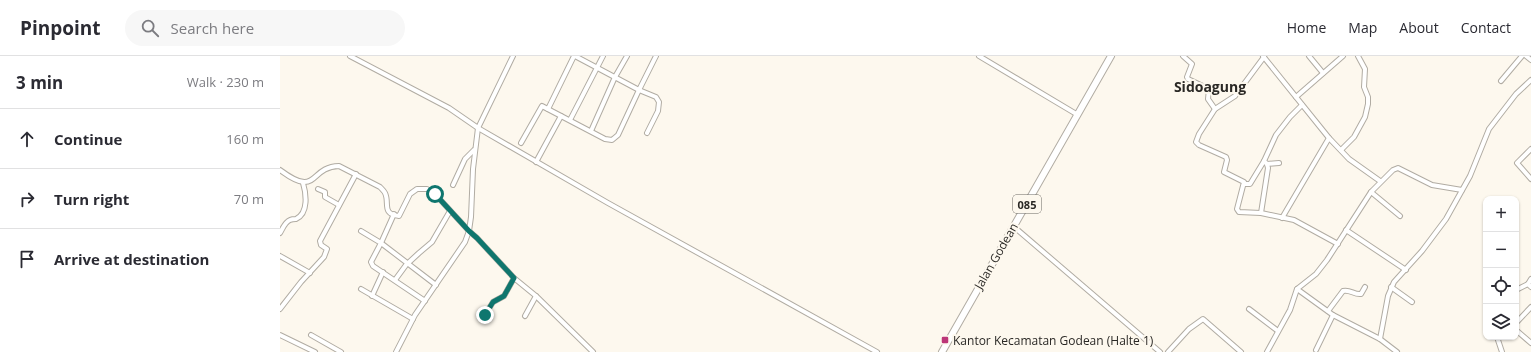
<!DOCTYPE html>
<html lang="en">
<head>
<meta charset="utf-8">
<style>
	body { margin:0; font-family:"Open Sans",sans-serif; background:#f7f7f7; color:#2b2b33 }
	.controls { position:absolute; right:12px; bottom:12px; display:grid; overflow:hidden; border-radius:8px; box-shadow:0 1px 3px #0004 }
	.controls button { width:36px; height:36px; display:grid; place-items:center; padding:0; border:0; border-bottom:1px solid #e1e1e2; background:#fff; color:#2b2b33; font:20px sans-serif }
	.stop { position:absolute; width:12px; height:12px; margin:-9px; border:3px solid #0f766e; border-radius:50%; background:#fff }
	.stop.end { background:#0f766e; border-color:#fff; box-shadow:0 1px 4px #0008 }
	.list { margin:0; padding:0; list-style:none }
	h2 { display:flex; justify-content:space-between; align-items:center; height:52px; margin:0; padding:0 16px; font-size:17px }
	h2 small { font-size:13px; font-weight:400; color:#7c7c81 }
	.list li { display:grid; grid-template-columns:26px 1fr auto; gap:12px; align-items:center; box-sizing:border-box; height:60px; padding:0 16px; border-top:1px solid #e1e1e2 }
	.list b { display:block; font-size:15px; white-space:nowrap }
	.list em { font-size:13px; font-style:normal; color:#7c7c81 }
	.icon { flex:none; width:22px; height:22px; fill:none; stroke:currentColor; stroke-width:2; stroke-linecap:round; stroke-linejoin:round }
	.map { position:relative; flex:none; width:1251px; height:296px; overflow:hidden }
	header { display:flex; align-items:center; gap:24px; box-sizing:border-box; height:56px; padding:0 20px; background:#fff; border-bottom:1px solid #e1e1e2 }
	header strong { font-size:19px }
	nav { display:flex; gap:22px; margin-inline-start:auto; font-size:14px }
	.search { width:280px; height:36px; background:#f7f7f7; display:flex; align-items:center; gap:10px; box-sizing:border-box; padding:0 14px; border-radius:22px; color:#7c7c81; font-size:15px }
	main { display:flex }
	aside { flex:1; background:#fff }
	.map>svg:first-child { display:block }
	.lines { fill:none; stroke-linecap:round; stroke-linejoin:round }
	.minor-casing { stroke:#b1aca3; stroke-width:6 }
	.primary-casing { stroke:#b1aca3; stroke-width:8 }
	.minor { stroke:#fff; stroke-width:4 }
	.primary { stroke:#fff; stroke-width:6 }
	.route { stroke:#0f766e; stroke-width:5 }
	.poi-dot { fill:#bc3678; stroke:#fdf8ee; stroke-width:1.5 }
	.labels { text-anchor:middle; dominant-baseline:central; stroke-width:4; stroke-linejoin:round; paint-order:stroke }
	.shield { fill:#fdf8ee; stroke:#696661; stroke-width:1 }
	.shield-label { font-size:11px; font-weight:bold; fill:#2a2825 }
	.street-label { font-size:12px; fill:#2a2825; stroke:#fdf8ee }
	.poi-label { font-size:12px; fill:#2a2825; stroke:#fdf8ee; text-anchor:start }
	.quarter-label { font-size:14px; font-weight:bold; fill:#2a2825; stroke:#fdf8ee }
</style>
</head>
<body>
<header>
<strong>Pinpoint</strong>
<div class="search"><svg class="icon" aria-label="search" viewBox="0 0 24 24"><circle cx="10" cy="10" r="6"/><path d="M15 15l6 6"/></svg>Search here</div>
<nav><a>Home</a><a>Map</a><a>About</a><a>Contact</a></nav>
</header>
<main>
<aside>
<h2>3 min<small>Walk · 230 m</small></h2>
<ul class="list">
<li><svg class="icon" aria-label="ahead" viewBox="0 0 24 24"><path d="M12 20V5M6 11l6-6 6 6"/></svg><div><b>Continue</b></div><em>160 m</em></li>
<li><svg class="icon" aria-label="right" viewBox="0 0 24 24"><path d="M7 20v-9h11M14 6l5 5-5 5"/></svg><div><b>Turn right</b></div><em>70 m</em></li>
<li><svg class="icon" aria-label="arrive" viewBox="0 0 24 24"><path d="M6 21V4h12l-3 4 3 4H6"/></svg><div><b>Arrive at destination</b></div></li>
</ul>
</aside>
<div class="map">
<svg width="1251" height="296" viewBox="0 0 1251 296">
	<rect width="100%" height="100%" fill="#fdf8ee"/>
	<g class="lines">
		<defs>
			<g id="minor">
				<polyline points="70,0 169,52 198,72 328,147 597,296"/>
				<polyline points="295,0 359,34 376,41 379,46 378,55 367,77"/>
				<polyline points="699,0 798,59"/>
				<polyline points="903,0 912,8 907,21 908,23 929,33 928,43 935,53"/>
				<polyline points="983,0 1049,82 1069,103 1100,125"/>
				<polyline points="1029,0 1043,17"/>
				<polyline points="1246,0 1251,4"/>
				<polyline points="984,1 955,40 935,53 919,78 916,86 919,89 946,101 947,104 944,116 964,126 957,153 959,156 981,157 1014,164 1058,188"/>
				<polyline points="1221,25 1242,0"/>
				<polyline points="1016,41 1063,0"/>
				<polyline points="268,53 294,0"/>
				<polyline points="290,64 323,0"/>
				<polyline points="311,75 335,21 347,0"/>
				<polyline points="241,87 262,50 325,83 332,84 338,79 359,34 376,0"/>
				<polyline points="1251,93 1237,107 1251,123"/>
				<polyline points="1061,94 1074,81 1085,61 1088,48 1088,41 1084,31 1085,13 1078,0"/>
				<polyline points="256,106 281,60"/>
				<polyline points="987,108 999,107"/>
				<path d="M0,114C39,143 28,111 59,110L100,131C102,133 104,135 105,137C110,147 101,158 119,160L130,138L137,133H147L155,138L189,175L197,182L234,222L256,240L313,296"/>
				<polyline points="964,128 970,128 984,105"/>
				<polyline points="173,129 185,103 194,94"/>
				<polyline points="38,133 45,136 45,141 59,149"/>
				<polyline points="1091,136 1120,160"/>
				<polyline points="981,157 988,112 987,108 984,105 996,79 1010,61 1022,49"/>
				<polyline points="114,158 101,187 156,229"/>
				<polyline points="1002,162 1049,82"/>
				<polyline points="733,170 880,296"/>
				<polyline points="1066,174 1126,214"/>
				<polyline points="81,175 101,187 91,206 93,210 145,245"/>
				<path d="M0,177C3,172 5,166 10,164C12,163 14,163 16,163C29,157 26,137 23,127"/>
				<polyline points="0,200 30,217"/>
				<polyline points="1251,223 1248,228 1251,231"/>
				<polyline points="115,224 126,209 139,197 152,186 170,155"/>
				<polyline points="1111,231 1132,246"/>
				<polyline points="81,233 133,263"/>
				<polyline points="1017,233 1053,259 1100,283 1117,296"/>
				<polyline points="1236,234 1248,228"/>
				<polyline points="92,240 103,216"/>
				<polyline points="0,253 21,226 44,201 47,193 41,189 40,185 76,118"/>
				<polyline points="969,253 998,275"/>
				<path d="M1048,255L1063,235C1070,233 1074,239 1081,238L1085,231"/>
				<polyline points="205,259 213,246 224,240 234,222"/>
				<polyline points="245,260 256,240"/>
				<polyline points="1236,267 1251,251"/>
				<polyline points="1236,274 1251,287"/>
				<polyline points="0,279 35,296"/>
				<polyline points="31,279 61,296"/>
				<polyline points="1217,281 1222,296"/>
				<polyline points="1100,283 1108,240 1114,226 1142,195 1166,163 1190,120 1209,73 1236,38 1251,24"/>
				<polyline points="1036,294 1053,259"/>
				<polyline points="116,296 135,259 185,186 189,175 191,161 193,113 198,72 233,0"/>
				<polyline points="888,296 909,273 923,263 961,296"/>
				<polyline points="987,296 1010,254 1017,233 1036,218 1047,204 1091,136 1113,114 1118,112 1152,129 1182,134"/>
			</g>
			<polyline id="primary" points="662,296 831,0"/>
		</defs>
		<use href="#minor" class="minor-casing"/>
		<use href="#primary" class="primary-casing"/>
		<use href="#minor" class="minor"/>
		<use href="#primary" class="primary"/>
	</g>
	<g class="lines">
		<polyline class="route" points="155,138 189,175 197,182 234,222 224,240 213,246 205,259"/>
	</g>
	<rect class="poi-dot" x="661" y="280" width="8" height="8" rx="2"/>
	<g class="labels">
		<rect class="shield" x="733" y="139" width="28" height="18" rx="3"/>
		<g class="shield-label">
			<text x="747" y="148">085</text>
		</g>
		<g class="street-label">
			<text transform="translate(716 200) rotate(-60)">Jalan Godean</text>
		</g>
		<g class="poi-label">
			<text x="673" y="284">Kantor Kecamatan Godean (Halte 1)</text>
		</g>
		<g class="quarter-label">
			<text x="930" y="30">Sidoagung</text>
		</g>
	</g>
</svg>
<div class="controls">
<button>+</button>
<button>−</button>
<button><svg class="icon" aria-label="locate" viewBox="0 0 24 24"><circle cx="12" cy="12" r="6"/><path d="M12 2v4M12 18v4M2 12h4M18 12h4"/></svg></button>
<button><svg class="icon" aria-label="layers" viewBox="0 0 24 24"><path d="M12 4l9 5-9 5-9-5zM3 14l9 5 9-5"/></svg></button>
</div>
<div class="stop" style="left:155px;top:138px"></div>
<div class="stop end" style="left:205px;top:259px"></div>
</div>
</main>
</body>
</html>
